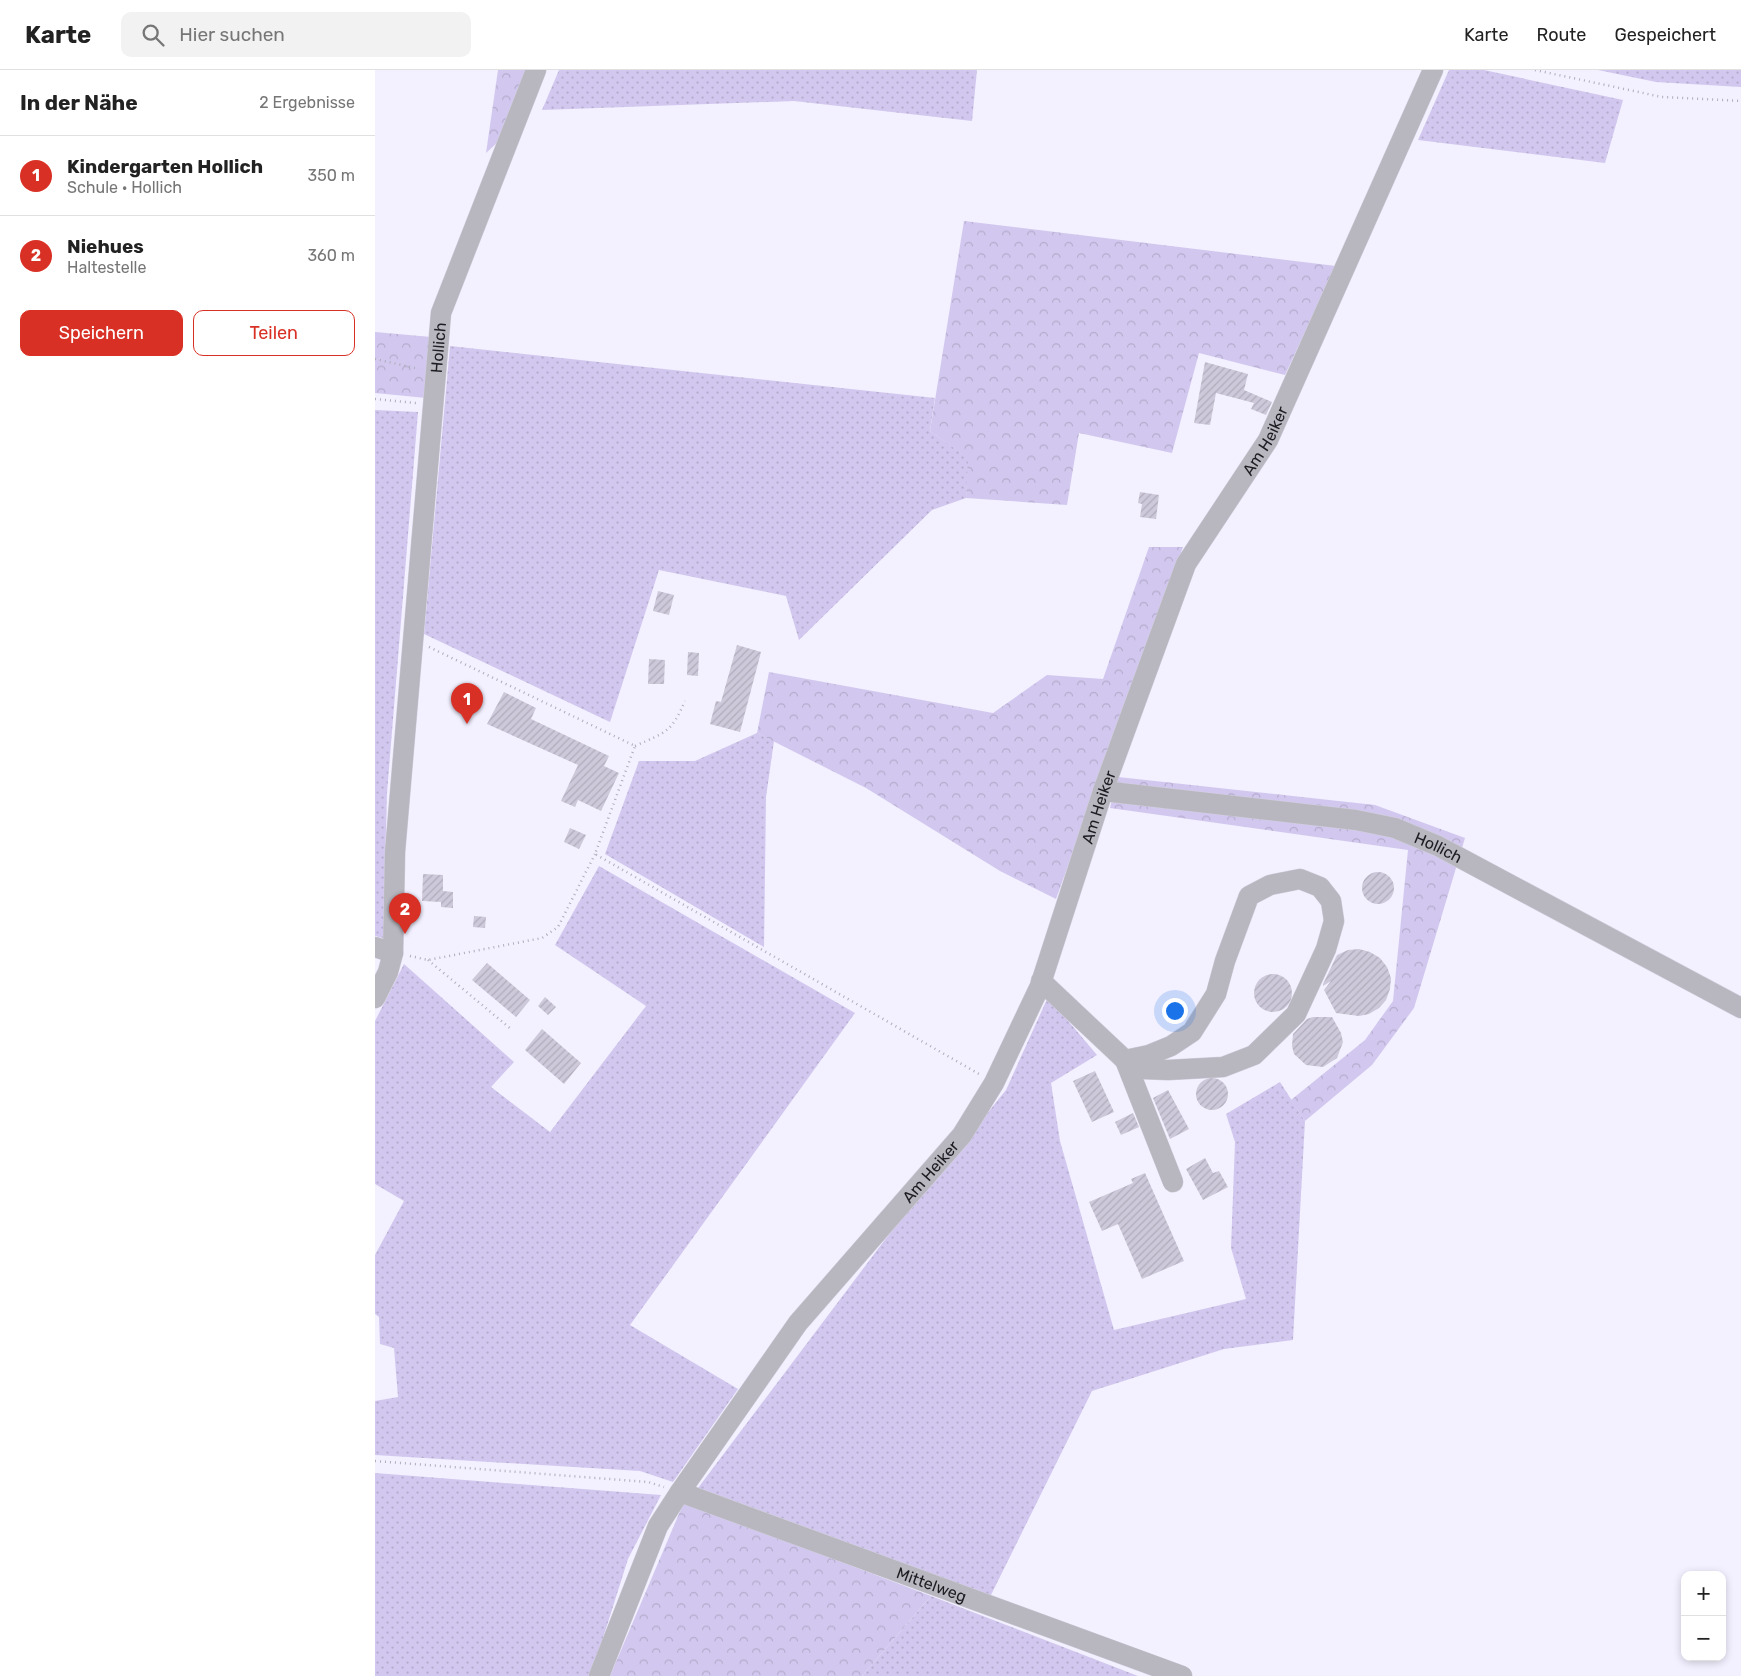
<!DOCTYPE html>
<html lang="de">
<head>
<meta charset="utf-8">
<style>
	body { margin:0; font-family:Rubik,sans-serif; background:#f2f2f2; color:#222 }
	.controls { position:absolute; right:15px; bottom:15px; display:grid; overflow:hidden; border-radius:10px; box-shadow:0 2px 8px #0003 }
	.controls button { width:45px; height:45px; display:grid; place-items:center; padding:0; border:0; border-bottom:1px solid #e0e0e0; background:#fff; color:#222; font:25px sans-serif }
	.you { position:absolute; left:799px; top:940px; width:18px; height:18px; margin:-12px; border:4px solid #fff; border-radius:50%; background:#1a73e8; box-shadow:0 0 0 8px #1a73e833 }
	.badge { display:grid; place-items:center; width:32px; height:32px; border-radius:50%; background:#d93025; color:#fff; font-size:16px; font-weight:700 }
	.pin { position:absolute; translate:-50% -41px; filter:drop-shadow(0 1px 2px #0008) }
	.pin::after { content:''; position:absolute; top:26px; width:18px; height:15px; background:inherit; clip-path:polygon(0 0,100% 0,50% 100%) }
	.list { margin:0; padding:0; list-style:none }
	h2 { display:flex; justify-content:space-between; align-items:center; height:65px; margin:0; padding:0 20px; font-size:21px }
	h2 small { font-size:16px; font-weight:400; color:#767676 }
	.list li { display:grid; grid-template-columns:32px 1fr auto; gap:15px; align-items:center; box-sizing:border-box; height:80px; padding:0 20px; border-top:1px solid #e0e0e0 }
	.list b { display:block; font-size:19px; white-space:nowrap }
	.list p { margin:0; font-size:16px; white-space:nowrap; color:#767676 }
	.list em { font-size:16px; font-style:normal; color:#767676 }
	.actions { display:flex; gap:10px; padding:15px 20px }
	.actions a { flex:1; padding:11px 0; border:1px solid #d93025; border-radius:10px; text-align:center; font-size:18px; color:#d93025 }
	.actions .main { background:#d93025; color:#fff }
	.icon { flex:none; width:28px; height:28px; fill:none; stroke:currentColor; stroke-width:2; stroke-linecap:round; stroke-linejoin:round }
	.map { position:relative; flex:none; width:1366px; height:1606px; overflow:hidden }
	header { display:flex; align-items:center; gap:30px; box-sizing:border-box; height:70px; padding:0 25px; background:#fff; border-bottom:1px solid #e0e0e0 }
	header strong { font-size:24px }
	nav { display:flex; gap:28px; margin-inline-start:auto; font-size:18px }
	.search { width:350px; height:45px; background:#f2f2f2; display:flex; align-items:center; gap:12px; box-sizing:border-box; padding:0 18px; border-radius:10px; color:#767676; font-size:19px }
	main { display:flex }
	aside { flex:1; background:#fff }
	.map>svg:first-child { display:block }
	.grass { fill:url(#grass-dots) }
	.forest { fill:url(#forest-crowns) }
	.building { fill:url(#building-hatch) }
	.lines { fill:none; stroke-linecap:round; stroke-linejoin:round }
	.minor-casing { stroke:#d1cedc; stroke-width:21 }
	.path { stroke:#afadb9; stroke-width:2.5; stroke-dasharray:1 4; stroke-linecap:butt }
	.minor { stroke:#b8b6be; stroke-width:20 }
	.labels { text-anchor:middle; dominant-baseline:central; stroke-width:4; stroke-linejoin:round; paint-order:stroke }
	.street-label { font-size:16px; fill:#1d1c22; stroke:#f3f0ff }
</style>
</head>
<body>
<header>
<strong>Karte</strong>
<div class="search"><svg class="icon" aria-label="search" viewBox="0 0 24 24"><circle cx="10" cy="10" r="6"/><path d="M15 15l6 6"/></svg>Hier suchen</div>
<nav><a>Karte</a><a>Route</a><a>Gespeichert</a></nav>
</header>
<main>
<aside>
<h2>In der Nähe<small>2 Ergebnisse</small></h2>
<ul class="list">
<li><span class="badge">1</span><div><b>Kindergarten Hollich</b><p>Schule · Hollich</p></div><em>350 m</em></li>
<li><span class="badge">2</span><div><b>Niehues</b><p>Haltestelle</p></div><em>360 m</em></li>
</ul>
<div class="actions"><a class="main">Speichern</a><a>Teilen</a></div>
</aside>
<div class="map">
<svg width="1366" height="1606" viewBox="0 0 1366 1606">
	<defs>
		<pattern id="grass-dots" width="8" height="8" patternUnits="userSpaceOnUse" patternTransform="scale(1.25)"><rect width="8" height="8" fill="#d2c8ef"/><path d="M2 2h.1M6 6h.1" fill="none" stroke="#b4abcd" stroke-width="1.8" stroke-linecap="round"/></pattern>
		<pattern id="forest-crowns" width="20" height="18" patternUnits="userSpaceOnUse" patternTransform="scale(1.25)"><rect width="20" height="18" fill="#d2c8ef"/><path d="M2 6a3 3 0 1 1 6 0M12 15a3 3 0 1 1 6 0" fill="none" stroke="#b4abcd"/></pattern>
		<pattern id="building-hatch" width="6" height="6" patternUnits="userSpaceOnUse" patternTransform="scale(1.25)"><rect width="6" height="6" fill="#cdc9da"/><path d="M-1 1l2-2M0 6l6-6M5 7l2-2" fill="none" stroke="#b0acbb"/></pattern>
	</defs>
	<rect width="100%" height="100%" fill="#f3f0ff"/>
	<g class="grass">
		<polygon points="184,0 602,0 597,51 419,31 167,40"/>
		<polygon points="1074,0 1109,0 1248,30 1230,93 1043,70"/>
		<polygon points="1223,0 1366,0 1366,17 1281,12"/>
		<polygon points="75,276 560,328 555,361 594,388 591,428 557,440 424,570 411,526 284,500 235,652 49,564"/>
		<polygon points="0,340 43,342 12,723 8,868 0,866"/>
		<polygon points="382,663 399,671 391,727 389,877 230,784 264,691 320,691"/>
		<polygon points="224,796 480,943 255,1255 363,1319 298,1412 265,1401 0,1385 0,1331 23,1327 19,1278 5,1274 4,1247 0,1244 0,1185 29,1131 0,1114 0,951 29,894 139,992 116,1017 175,1062 271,936 180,875"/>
		<polygon points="673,927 722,985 676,1013 685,1071 739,1260 871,1229 856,1178 860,1072 851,1044 905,1012 930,1051 918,1270 849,1279 717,1321 615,1527 323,1418 512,1167 631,1020"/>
		<polygon points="0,1403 286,1425 253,1489 216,1606 0,1606"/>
		<polygon points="556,1526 763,1606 487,1606"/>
	</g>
	<g class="forest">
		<polygon points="123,0 151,0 124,71 111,83"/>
		<polygon points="589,151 961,196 910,305 824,283 797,383 704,363 692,435 591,428 593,388 555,361"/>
		<polygon points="0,262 56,267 51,328 0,323"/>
		<polygon points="774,477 808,477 681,829 625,801 491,718 382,663 394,602 618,643 672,605 728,609"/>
		<polygon points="743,707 1000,735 1090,768 1039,938 997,995 930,1051 916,1030 990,970 1018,931 1033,780 735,738"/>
		<polygon points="309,1432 556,1526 487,1606 235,1606"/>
	</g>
	<g class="building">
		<polygon points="830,292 873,304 869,320 897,332 891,345 876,339 879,333 841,323 835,355 819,353"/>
		<polygon points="765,422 784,425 781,449 765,447 767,434 763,433"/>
		<polygon points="283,521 299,525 294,545 278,541"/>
		<polygon points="362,575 386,582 365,662 335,654 341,631 346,632"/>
		<polygon points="313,582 324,583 323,606 312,605"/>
		<polygon points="274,589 290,590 289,614 273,614"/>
		<polygon points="129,622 161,638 156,649 234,686 229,696 244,703 226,741 203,730 200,737 186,731 203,695 112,654"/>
		<polygon points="195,758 211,765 204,779 189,772"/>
		<circle cx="1003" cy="818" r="16"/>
		<polygon points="48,804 68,805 68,821 78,822 78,838 66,837 66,832 47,831"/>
		<polygon points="99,846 111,847 110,858 98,857"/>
		<polygon points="984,879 995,882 1005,888 1012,897 1016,908 1015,919 1011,930 1004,938 994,944 984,946 961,943 949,920 956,911 948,916 948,914 962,885 973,880"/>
		<polygon points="112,893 155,930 141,947 97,910"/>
		<circle cx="898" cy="923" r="19"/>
		<polygon points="170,927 181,937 173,945 163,936"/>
		<polygon points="938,947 957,947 966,963 968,972 962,988 948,997 931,995 919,984 917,976 918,964 932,949"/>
		<polygon points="167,959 206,993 189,1014 150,980"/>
		<polygon points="720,1001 739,1042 717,1052 698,1011"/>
		<circle cx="837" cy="1024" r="16"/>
		<polygon points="793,1020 814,1059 795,1069 778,1028"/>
		<polygon points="758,1043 764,1057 746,1065 740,1052"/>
		<polygon points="830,1088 838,1103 844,1101 853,1117 828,1130 811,1099"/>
		<polygon points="770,1103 809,1191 767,1209 743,1154 727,1161 714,1132 758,1113 756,1109"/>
	</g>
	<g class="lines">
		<defs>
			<g id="minor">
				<path id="s1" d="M728,721L981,750L1020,758L1063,776L1366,938"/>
				<polyline points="0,877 18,883"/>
				<polyline points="666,911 750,990 774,985 796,976 817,962 841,924 850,891 874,826 895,815 925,809 945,817 956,831 959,851 951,879 921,944 879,985 848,997 793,1000 768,999 750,990"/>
				<path id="s2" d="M0,928L13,902L18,883L20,782L66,243L161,0"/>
				<polyline points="750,990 798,1112"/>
				<path id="s3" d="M305,1422L807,1606"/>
				<path id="s4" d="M224,1606L283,1456L305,1422L423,1253L587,1065L619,1013L665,916L728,721L811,494L893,370L1058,0"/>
			</g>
		</defs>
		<use href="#minor" class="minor-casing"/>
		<g class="path">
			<polyline points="1160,0 1287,27 1366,31"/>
			<polyline points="0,289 44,299"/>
			<polyline points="0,329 41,333"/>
			<polyline points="54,577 260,676 220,784 604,1004"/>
			<path d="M260,676C291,662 296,663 310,631"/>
			<polyline points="35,886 53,890 167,868 183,857 220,784"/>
			<polyline points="53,890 136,959"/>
			<polyline points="0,1391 273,1412 289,1417"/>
		</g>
		<use href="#minor" class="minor"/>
	</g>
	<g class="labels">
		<g class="street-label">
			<text stroke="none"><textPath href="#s2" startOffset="656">Hollich</textPath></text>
			<text stroke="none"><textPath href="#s4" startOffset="1419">Am Heiker</textPath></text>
			<text stroke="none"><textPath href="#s4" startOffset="1014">Am Heiker</textPath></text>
			<text stroke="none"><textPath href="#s1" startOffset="342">Hollich</textPath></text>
			<text stroke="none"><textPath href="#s4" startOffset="609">Am Heiker</textPath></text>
			<text stroke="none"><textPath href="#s3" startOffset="268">Mittelweg</textPath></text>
		</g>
	</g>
</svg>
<div class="controls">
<button>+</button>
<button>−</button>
</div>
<div class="you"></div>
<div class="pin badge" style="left:92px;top:654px">1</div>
<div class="pin badge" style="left:30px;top:864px">2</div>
</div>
</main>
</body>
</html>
